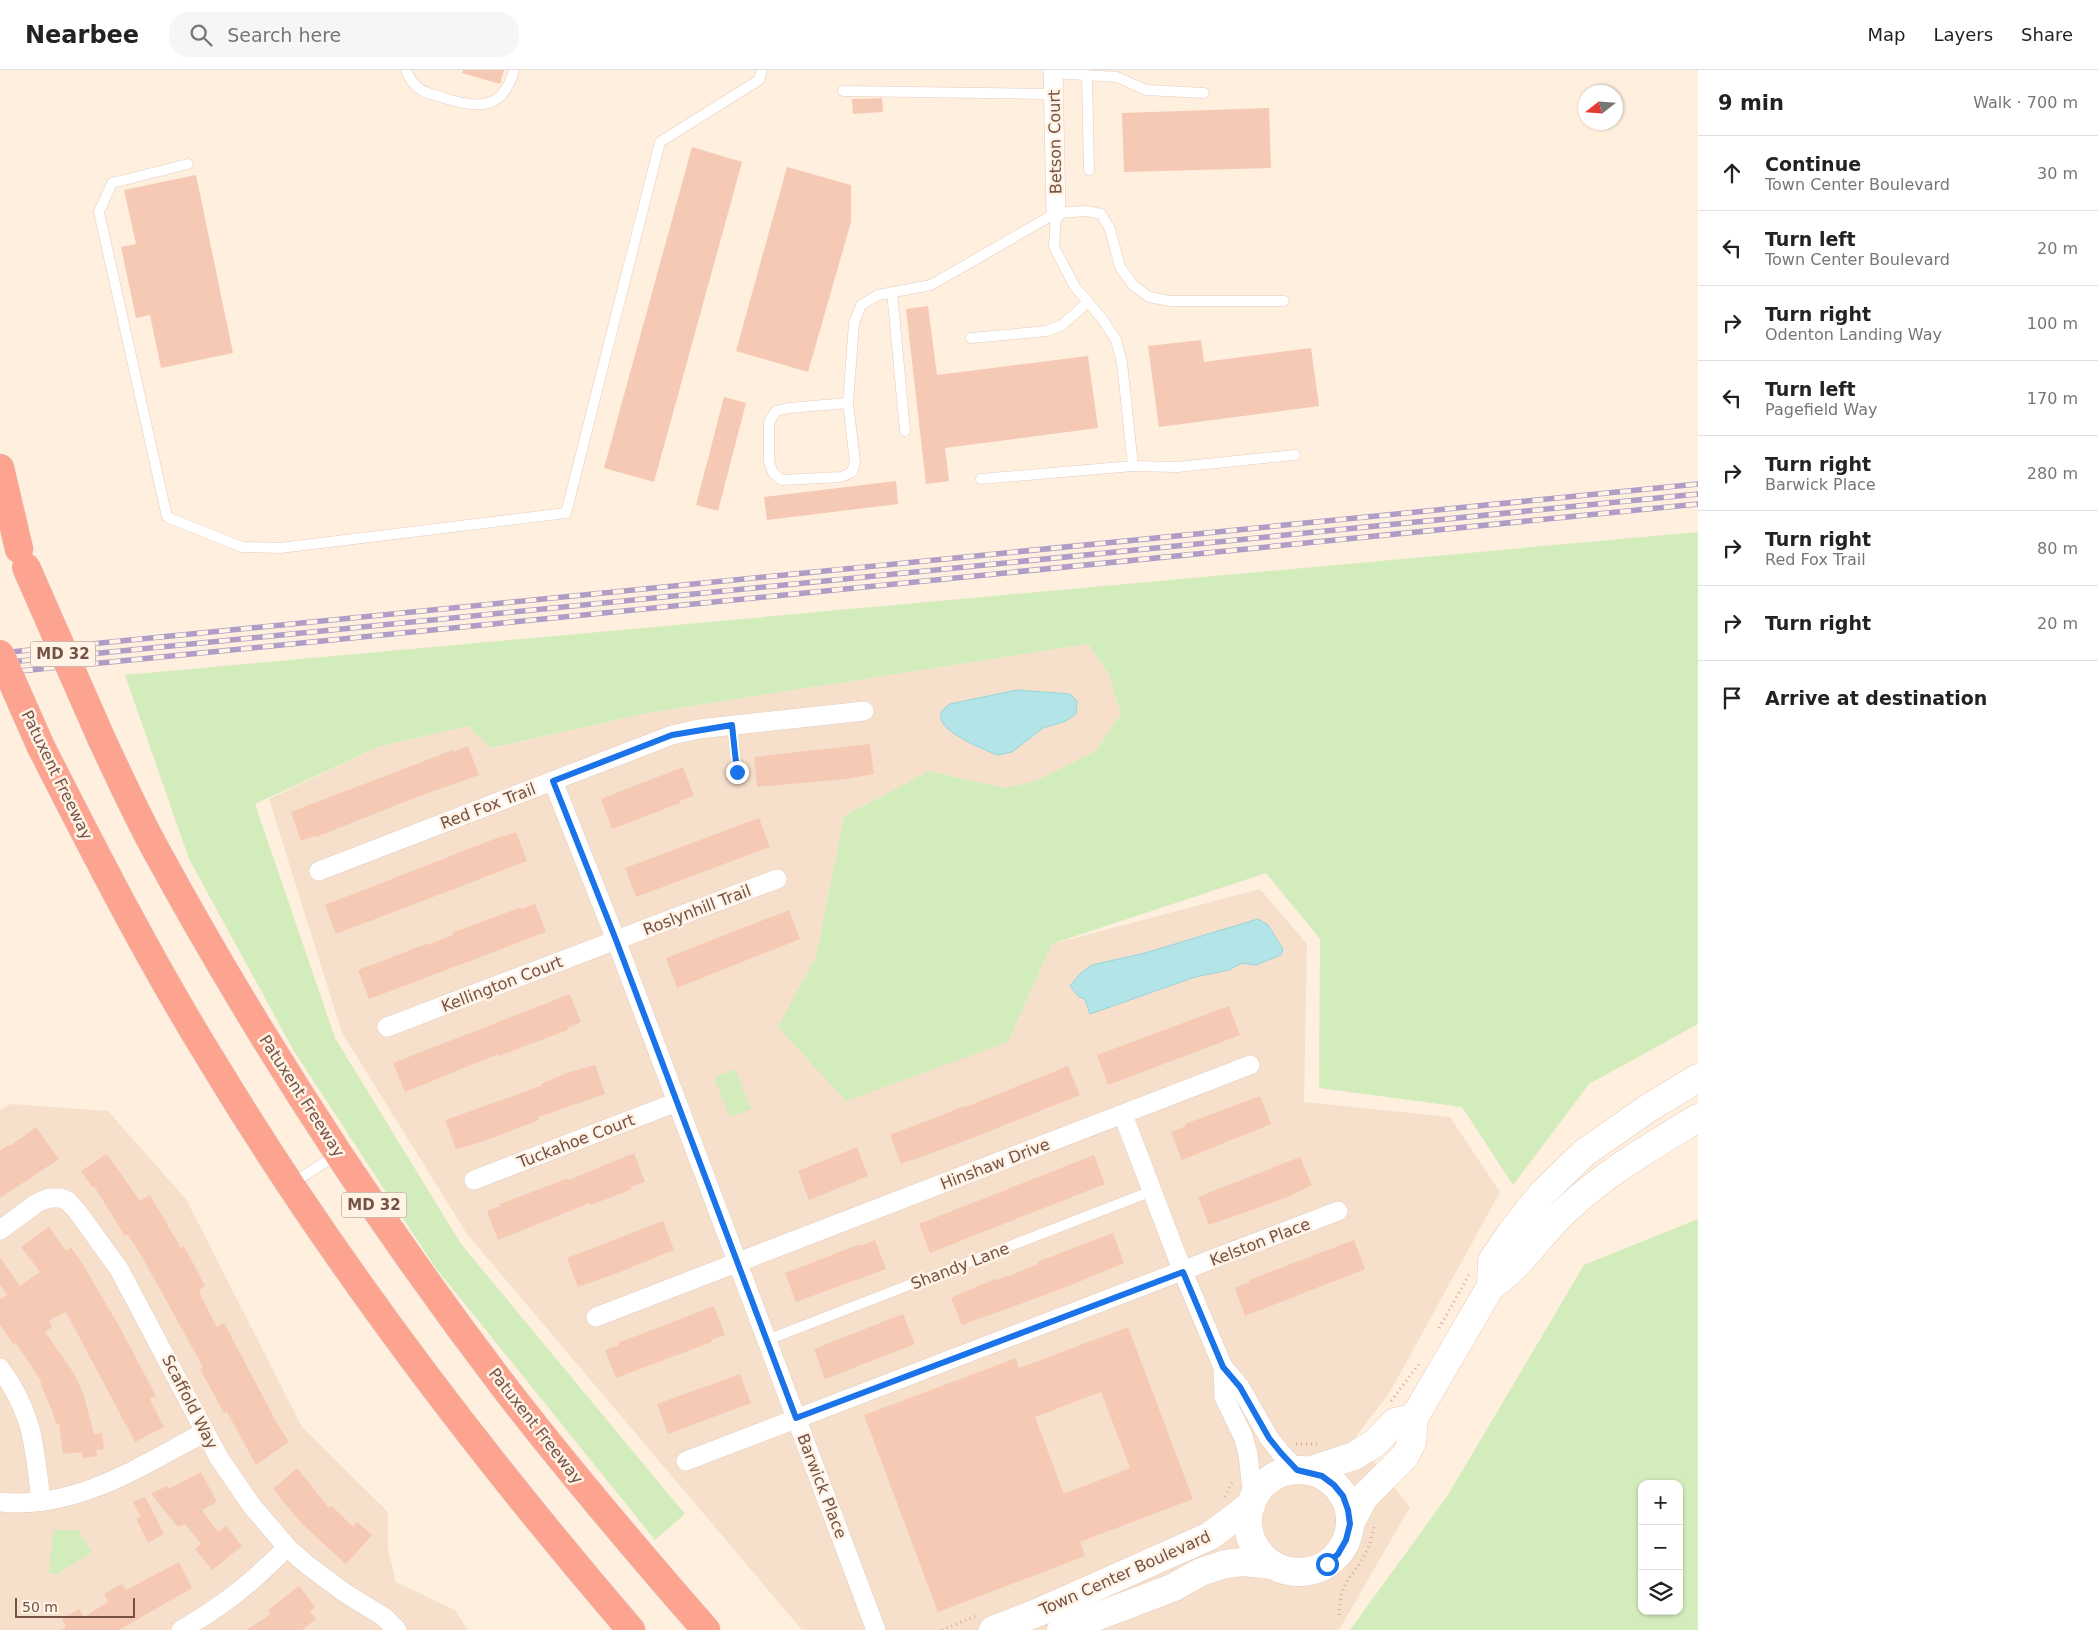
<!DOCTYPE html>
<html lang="en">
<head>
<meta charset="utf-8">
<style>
	body { margin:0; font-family:"DejaVu Sans",sans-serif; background:#f6f6f6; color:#222 }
	.controls { position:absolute; right:15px; bottom:15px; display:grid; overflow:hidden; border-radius:10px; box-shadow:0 1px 4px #0004 }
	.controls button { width:45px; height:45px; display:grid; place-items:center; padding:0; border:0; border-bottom:1px solid #e0e0e0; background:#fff; color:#222; font:25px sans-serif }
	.compass { position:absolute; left:1578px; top:15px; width:45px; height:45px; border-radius:50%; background:#fff; box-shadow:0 1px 4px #0004; rotate:253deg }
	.scale { position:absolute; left:15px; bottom:12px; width:120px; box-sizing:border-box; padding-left:5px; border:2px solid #755245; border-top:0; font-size:14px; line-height:18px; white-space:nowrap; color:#755245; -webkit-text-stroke:4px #fff3e6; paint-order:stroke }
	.stop { position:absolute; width:15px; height:15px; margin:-11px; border:4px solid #1a73e8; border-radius:50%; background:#fff }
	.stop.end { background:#1a73e8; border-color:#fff; box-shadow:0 1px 5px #0008 }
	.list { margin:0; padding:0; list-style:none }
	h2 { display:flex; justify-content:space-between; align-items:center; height:65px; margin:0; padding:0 20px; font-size:21px }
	h2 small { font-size:16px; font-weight:400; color:#767676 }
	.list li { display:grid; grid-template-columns:32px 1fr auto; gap:15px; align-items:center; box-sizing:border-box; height:75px; padding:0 20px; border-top:1px solid #e0e0e0 }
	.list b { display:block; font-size:19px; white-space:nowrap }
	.list p { margin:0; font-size:16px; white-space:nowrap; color:#767676 }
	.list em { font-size:16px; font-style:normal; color:#767676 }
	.icon { flex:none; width:28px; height:28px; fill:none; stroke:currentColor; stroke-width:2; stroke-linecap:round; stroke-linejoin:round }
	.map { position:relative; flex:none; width:1698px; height:1560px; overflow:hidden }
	header { display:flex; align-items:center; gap:30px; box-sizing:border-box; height:70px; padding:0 25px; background:#fff; border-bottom:1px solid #e0e0e0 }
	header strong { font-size:24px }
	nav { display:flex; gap:28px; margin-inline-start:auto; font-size:18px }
	.search { width:350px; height:45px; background:#f6f6f6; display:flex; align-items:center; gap:12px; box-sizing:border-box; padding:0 18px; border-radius:20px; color:#767676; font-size:19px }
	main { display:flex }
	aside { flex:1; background:#fff }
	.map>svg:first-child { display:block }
	.residential { fill:#f6e0cc }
	.green { fill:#d3ecbc; fill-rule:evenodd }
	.water { fill:#b2e4e8; stroke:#97d5da }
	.building { fill:#f5c9b4; fill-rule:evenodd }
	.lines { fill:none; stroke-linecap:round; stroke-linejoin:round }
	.lane-casing { stroke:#e4ccbd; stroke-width:11 }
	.street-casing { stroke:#e4ccbd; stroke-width:20 }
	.secondary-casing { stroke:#e9ccb9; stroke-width:29 }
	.highway-casing { stroke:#dbd2cf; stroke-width:29 }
	.path { stroke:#d9ac97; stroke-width:3; stroke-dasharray:1 4; stroke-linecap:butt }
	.lane { stroke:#fff; stroke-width:10 }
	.street { stroke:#fff; stroke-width:19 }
	.secondary { stroke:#fff; stroke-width:28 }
	.highway { stroke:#fda490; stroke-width:28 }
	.rail-casing { stroke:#b09dc6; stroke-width:5.5 }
	.rail { stroke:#fff3e6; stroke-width:4; stroke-dasharray:11; stroke-linecap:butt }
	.highway-bridge-casing { stroke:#dbd2cf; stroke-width:29; stroke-linecap:butt }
	.highway-bridge { stroke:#fda490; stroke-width:28 }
	.route { stroke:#1a73e8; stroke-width:6 }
	.labels { text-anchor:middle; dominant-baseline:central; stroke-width:5; stroke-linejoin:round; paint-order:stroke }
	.shield { fill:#fff3e6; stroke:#9e8275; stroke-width:1 }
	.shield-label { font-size:15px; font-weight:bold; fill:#755245 }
	.street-label { font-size:16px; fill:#755245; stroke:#fff3e6 }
</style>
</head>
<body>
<header>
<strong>Nearbee</strong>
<div class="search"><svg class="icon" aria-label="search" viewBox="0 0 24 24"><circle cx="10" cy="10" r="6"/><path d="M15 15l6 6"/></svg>Search here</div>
<nav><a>Map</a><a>Layers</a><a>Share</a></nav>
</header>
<main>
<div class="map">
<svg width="1698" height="1560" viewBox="0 0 1698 1560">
	<rect width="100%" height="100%" fill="#feefde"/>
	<g class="residential">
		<polygon points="1088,574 1109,605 1121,644 1096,681 1035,711 1005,718 929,701 844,746 816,887 779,957 1008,972 1052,874 1260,819 1307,874 1304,1032 1450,1047 1500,1122 1390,1322 1355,1368 1410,1437 1339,1560 802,1560 467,1164 342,963 269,729 378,677 468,656 492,678 647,643"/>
		<polygon points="11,1034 108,1041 186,1129 302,1357 388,1442 388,1479 396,1512 455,1540 468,1560 0,1560 0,1040"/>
	</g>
	<g class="green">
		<polygon points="1698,462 1698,954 1589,1014 1513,1115 1462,1037 1319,1018 1320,869 1266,803 1052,874 1008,972 846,1031 778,957 816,886 844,746 929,701 1005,718 1035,711 1096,681 1121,644 1109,605 1088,574 647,643 491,678 468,656 378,677 255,734 335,968 461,1174 685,1444 655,1470 435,1197 294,981 189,789 125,605"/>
		<polygon points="735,999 751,1039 730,1047 714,1008"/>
		<path d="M1698,1149V1560H1350L1448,1425L1584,1195ZM1642,1414H1679V1541H1642Z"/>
		<polygon points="53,1460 78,1460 92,1482 57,1504 49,1503"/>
	</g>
	<g class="water">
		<path d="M1017,620L1070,624L1077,631L1076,644L1066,651L1043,658L1012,682L997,685C981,678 917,654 950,634Z"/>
		<polygon points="1258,849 1268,855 1283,879 1281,885 1256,895 1242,893 1229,900 1195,907 1090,944 1085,929 1079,927 1070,916 1081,903 1092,895 1145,883"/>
	</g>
	<g class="building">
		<polygon points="463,0 504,0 500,14 462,3"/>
		<polygon points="882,28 883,42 853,44 852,29"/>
		<polygon points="1269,38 1271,98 1124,102 1122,43"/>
		<polygon points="692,77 742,92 654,412 604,398"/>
		<polygon points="787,97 851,115 851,152 808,302 736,281"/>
		<polygon points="196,105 233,283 161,298 150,245 136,248 121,177 136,174 124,120"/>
		<polygon points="928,236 937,305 1088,286 1098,358 945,378 949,411 926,414 906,239"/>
		<polygon points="1201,270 1204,292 1311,278 1319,336 1159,357 1148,276"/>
		<polygon points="724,327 746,333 718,441 696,435"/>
		<polygon points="896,411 898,434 767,450 764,427"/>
		<polygon points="870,674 874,704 845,709 757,717 754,687"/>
		<polygon points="468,676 479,705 409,730 316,767 315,766 301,771 291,742 453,680 454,682"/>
		<polygon points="683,697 694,726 680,731 680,733 612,759 601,729"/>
		<polygon points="759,748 770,777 636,827 625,798"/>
		<polygon points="516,762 527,791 336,864 325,835 502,766 503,767"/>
		<polygon points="535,834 546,862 369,929 358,900 426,874 427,875 453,865 452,863 521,837 521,839"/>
		<polygon points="789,840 800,869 677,918 666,888"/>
		<polygon points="570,924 581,952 567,958 568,960 499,986 498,984 405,1022 393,993"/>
		<polygon points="1229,936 1240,965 1108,1015 1097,985"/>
		<polygon points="595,995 605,1024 538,1047 539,1050 484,1071 456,1079 445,1050 541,1016 541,1014 567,1003"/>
		<polygon points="1068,996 1080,1025 962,1072 901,1094 890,1065 965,1036 966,1037"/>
		<polygon points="1260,1026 1271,1054 1182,1090 1171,1062 1186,1056 1185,1054"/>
		<polygon points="36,1057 59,1089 0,1128 0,1081 9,1075 10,1076"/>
		<polygon points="857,1077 868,1106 809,1130 798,1101"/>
		<polygon points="634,1083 645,1112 631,1117 632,1119 591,1135 590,1133 498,1170 487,1141 500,1136 500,1134 568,1108 569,1110"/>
		<polygon points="107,1084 140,1131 150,1125 181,1178 184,1176 205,1216 199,1220 201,1226 217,1257 224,1253 278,1355 289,1372 256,1395 227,1342 224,1343 200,1299 203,1297 141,1185 127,1164 125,1166 94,1116 92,1117 81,1101"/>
		<polygon points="1094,1085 1105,1114 930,1183 919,1154"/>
		<polygon points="1300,1087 1312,1115 1283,1129 1209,1155 1198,1127"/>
		<polygon points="663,1151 674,1180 620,1202 578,1217 567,1188"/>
		<polygon points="49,1157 66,1181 71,1177 83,1195 119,1256 156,1326 150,1329 164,1357 135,1372 66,1242 49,1250 52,1257 45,1262 73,1302 83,1323 94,1364 102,1363 104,1379 96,1380 97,1386 82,1388 82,1382 63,1384 59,1353 56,1354 52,1340 40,1313 42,1312 16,1273 14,1275 0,1255 0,1229 7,1225 0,1215 0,1188 20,1216 40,1202 21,1177"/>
		<polygon points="1113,1163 1124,1193 1064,1218 962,1255 951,1228 995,1209 996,1210 1011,1205 1038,1194 1037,1192"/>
		<polygon points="875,1170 886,1199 796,1232 785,1203 860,1174 860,1176"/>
		<polygon points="1354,1170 1365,1199 1245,1246 1235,1218 1250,1212 1249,1210"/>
		<polygon points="714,1236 725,1265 711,1270 712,1272 616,1308 605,1280 619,1275 618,1273"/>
		<polygon points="903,1244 915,1274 825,1309 814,1279"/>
		<path d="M1128,1257L1193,1429L1080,1472L1085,1486L938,1542L864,1345L1016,1288L1019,1298ZM1101,1322L1130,1398L1064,1424L1035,1347Z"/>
		<polygon points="740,1304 751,1333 668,1364 657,1334"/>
		<polygon points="297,1398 329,1438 332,1436 353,1457 357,1452 372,1465 346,1494 302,1454 273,1419"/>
		<polygon points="201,1402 217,1432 202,1440 218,1462 226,1456 242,1476 212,1500 195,1479 201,1474 185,1454 178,1457 151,1424 167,1416 168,1419"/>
		<polygon points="145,1427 164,1464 148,1473 136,1449 141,1447 133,1432"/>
		<polygon points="179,1492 192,1518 119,1560 61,1560 66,1557 62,1549 79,1539 84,1547 108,1532 104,1524 122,1514 126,1520"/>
		<polygon points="299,1516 315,1537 310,1541 316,1549 302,1560 246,1560 271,1544 268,1540"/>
	</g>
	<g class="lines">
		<defs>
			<g id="lane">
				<path d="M406,0C414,21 425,22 444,28C479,39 503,40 514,0"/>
				<polyline points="1053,3 1117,7 1146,20 1204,23"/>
				<polyline points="1087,5 1089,100"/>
				<polyline points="843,21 1053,24"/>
				<polyline points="188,94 112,113 99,142 167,447 242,477 280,478 566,443 660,72 759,10 762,0"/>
				<polyline points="892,222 905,361"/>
				<polyline points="971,268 1047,261 1062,255 1088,232 1075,217 1054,177 1056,143"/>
				<polyline points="848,333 789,338 776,341 769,352 769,391 773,403 782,410 841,407 852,402 855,392 848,333 854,253 861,235 878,225 931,215 1056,143 1087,141 1101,144 1110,159 1120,197 1133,215 1149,227 1170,231 1284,231"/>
				<polyline points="1133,396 1177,397 1295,385"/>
				<polyline points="981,409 1133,396 1122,293 1116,270 1103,250 1088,232"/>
				<polyline points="732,655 737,703"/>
				<polyline points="291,1114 338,1084"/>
				<polyline points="767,1270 1152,1121"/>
			</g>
			<g id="street">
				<polyline points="1053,0 1056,143"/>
				<polyline points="553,711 616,870 876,1560"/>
				<polyline points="319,801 672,665 699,659 864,641"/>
				<polyline points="387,957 777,809"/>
				<polyline points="1123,1045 1183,1202 1223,1297"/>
				<polyline points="474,1110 677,1032"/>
				<polyline points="0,1160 37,1133 49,1128 60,1128 68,1131 77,1141 119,1199 219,1388 252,1436 287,1477 306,1494 345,1523 384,1547 397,1560"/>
				<polyline points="596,1247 1250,995"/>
				<path d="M0,1298C34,1345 34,1375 41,1431"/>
				<polyline points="686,1391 1338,1141"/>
				<polyline points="1253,1429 1248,1384 1243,1366 1224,1327 1223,1297 1240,1317 1269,1368 1281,1383 1297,1400"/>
				<path d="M0,1432C76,1440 141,1396 205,1362"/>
				<path d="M181,1560C223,1536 254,1511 287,1477"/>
			</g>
			<g id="secondary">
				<polyline points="1491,1216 1492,1191 1513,1160 1542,1124 1584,1083 1647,1039 1698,1008"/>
				<circle cx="1299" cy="1451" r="51"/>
				<polyline points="1308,1401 1354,1386 1375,1373 1395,1352 1414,1348"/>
				<path d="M1350,1454L1364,1427L1405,1386L1412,1372L1414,1348L1491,1216C1521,1196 1540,1164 1566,1140C1605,1103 1652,1076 1698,1048"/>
				<polyline points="993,1560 1039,1542 1210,1466 1251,1435"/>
				<polyline points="1061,1560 1172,1518 1201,1502 1225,1494 1243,1492 1273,1495"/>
			</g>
			<g id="highway">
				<polyline points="0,398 19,479"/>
				<path d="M102,670C120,708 137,746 157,782C259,969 376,1149 505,1318C569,1401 637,1481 706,1560"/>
				<path d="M41,677C96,785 151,893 215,996C336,1196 479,1383 631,1560"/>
			</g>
		</defs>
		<use href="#lane" class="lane-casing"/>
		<use href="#street" class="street-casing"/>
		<use href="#secondary" class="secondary-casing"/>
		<use href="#highway" class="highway-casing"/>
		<g class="path">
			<polyline points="1439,1258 1469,1205"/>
			<polyline points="1391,1331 1419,1294"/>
			<polyline points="1296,1374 1318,1374"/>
			<polyline points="1225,1427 1233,1410"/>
			<path d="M1339,1545C1340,1508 1353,1509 1367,1480C1371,1473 1372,1464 1374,1457"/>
			<polyline points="942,1560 976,1546"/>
		</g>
		<use href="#lane" class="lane"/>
		<use href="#street" class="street"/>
		<use href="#secondary" class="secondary"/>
		<use href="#highway" class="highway"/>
		<defs>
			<g id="rail">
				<polyline points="0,583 1698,414"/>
				<polyline points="0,593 1698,424"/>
				<polyline points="0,603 1698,434"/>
			</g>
		</defs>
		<use href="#rail" class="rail-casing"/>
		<use href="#rail" class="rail"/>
		<defs>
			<g id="highway-bridge">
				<polyline points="26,497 102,670"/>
				<polyline points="0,584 41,677"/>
			</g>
		</defs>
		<use href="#highway-bridge" class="highway-bridge-casing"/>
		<use href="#highway-bridge" class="highway-bridge"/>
	</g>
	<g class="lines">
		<polyline class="route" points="737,702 732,655 672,665 553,711 616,870 796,1348 1183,1202 1223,1297 1240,1317 1269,1368 1281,1383 1297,1400 1322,1406 1334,1415 1343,1426 1348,1440 1350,1454 1346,1470 1338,1484 1327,1494"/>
	</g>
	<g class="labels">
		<g class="shield">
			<rect x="30.5" y="571.5" width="65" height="25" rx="4"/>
			<rect x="341.5" y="1122.5" width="65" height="25" rx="4"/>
		</g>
		<g class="shield-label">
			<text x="63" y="584">MD 32</text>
			<text x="374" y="1135">MD 32</text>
		</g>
		<g class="street-label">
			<text transform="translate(1055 72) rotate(-91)">Betson Court</text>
			<text transform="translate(57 705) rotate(64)">Patuxent Freeway</text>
			<text transform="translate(488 736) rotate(-21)">Red Fox Trail</text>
			<text transform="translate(697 840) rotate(-21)">Roslynhill Trail</text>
			<text transform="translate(502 914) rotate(-21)">Kellington Court</text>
			<text transform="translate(302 1026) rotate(57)">Patuxent Freeway</text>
			<text transform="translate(576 1071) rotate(-21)">Tuckahoe Court</text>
			<text transform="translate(995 1094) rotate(-21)">Hinshaw Drive</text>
			<text transform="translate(1260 1172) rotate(-21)">Kelston Place</text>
			<text transform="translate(960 1196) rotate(-21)">Shandy Lane</text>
			<text transform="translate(190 1332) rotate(63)">Scaffold Way</text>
			<text transform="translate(536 1356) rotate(52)">Patuxent Freeway</text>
			<text transform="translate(822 1416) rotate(69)">Barwick Place</text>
			<text transform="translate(1125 1503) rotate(-24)">Town Center Boulevard</text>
		</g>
	</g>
</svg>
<div class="controls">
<button>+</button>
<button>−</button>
<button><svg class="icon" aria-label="layers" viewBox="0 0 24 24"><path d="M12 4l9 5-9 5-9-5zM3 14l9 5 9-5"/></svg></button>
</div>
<svg class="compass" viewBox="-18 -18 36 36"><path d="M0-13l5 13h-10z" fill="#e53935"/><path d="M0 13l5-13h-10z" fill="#767676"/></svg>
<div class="scale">50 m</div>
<div class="stop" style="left:1327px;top:1494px"></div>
<div class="stop end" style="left:737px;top:702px"></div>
</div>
<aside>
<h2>9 min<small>Walk · 700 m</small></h2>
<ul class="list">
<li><svg class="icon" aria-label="ahead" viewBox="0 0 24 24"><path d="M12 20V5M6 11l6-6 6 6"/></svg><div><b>Continue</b><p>Town Center Boulevard</p></div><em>30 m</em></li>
<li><svg class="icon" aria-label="left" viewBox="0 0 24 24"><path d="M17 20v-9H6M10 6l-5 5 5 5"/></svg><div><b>Turn left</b><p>Town Center Boulevard</p></div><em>20 m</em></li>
<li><svg class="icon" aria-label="right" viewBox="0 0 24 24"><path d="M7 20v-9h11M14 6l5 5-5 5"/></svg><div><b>Turn right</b><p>Odenton Landing Way</p></div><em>100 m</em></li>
<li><svg class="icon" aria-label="left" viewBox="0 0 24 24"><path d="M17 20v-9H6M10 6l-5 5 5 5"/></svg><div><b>Turn left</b><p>Pagefield Way</p></div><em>170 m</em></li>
<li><svg class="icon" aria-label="right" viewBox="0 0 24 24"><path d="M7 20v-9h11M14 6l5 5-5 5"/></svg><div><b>Turn right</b><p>Barwick Place</p></div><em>280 m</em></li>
<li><svg class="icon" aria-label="right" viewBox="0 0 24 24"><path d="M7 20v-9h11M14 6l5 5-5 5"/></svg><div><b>Turn right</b><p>Red Fox Trail</p></div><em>80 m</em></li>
<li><svg class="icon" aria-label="right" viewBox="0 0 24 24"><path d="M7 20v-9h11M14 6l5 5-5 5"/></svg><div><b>Turn right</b></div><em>20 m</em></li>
<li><svg class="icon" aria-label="arrive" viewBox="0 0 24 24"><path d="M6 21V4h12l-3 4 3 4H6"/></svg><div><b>Arrive at destination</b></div></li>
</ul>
</aside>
</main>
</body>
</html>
